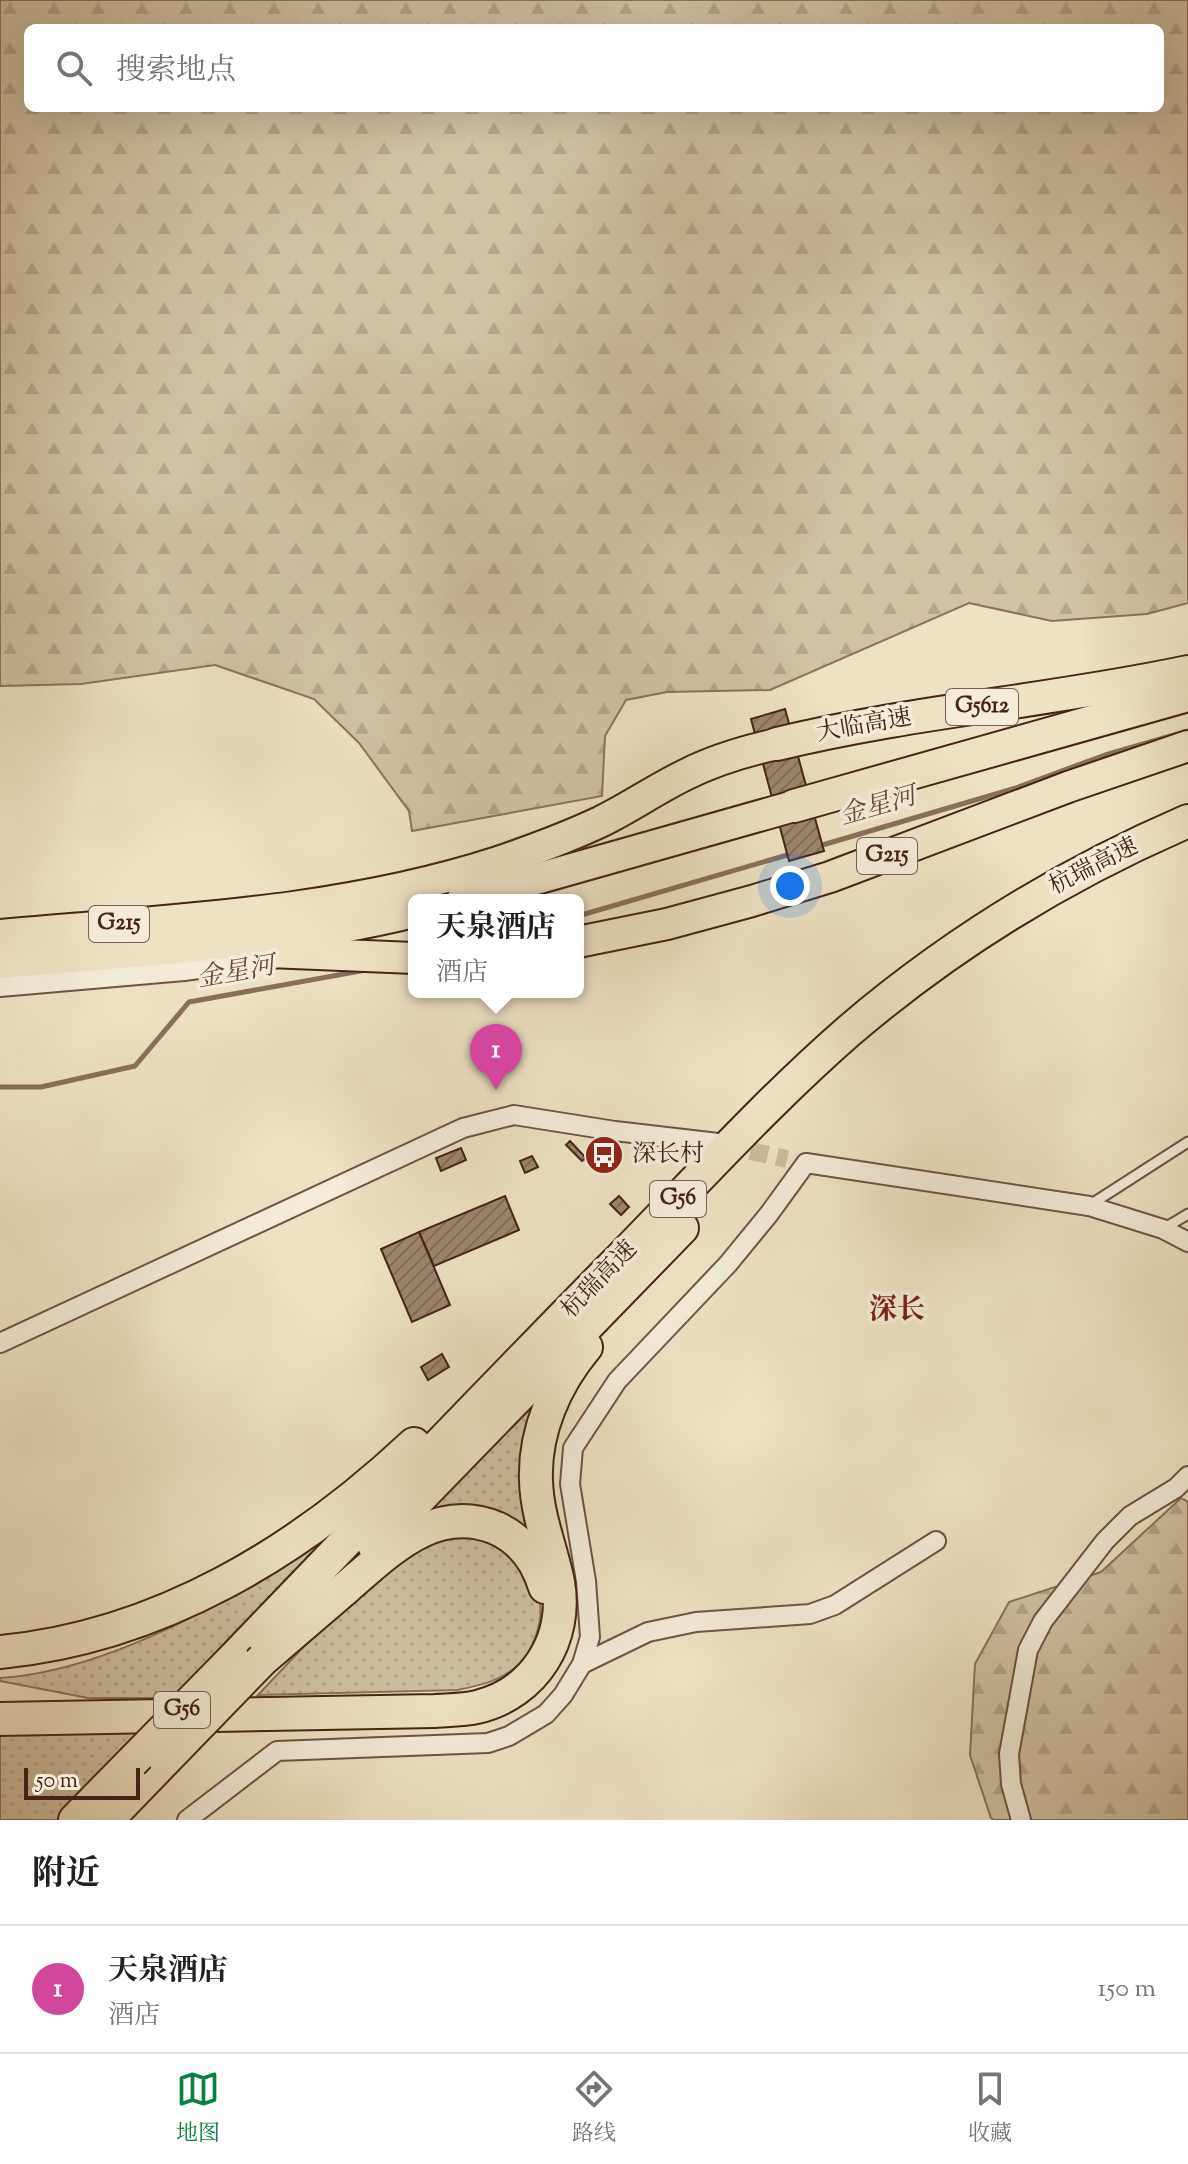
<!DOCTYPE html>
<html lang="zh">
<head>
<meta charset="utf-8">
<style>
	body { margin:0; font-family:"Sorts Mill Goudy","Noto Serif SC",serif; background:#f2f2f2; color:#202124 }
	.scale { position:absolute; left:24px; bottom:20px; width:116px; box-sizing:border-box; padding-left:8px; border:4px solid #462316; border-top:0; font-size:22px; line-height:28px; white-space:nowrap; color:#462316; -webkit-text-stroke:6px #f4ecd9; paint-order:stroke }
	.you { position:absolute; left:790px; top:886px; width:28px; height:28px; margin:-20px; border:6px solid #fff; border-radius:50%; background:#1a73e8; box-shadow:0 0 0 12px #1a73e833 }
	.badge { display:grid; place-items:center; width:52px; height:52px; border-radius:50%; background:#0b8043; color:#fff; font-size:26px; font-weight:700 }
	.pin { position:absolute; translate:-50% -66px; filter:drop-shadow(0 2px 4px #0008) }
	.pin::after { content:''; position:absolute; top:42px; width:28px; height:24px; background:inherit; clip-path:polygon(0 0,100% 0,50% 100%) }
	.popup { position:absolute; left:408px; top:894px; width:176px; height:104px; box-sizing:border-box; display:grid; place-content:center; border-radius:12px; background:#fff; filter:drop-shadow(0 2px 6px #0005); font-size:26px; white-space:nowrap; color:#757577 }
	.popup b { font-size:30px; color:#202124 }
	.popup::after { content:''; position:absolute; left:50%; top:100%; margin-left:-16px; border:16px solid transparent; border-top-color:#fff }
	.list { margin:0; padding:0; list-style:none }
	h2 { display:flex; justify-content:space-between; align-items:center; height:104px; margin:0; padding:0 32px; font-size:34px }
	h2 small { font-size:26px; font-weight:400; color:#757577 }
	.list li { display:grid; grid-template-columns:52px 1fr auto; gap:24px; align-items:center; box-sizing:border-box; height:128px; padding:0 32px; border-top:2px solid #e0e0e0 }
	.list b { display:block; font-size:30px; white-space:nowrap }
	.list p { margin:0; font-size:26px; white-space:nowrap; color:#757577 }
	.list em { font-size:26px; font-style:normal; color:#757577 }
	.icon { flex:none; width:44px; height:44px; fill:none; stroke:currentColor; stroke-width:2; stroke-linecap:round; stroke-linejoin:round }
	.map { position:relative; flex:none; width:1188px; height:1820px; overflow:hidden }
	.search { position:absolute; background:#fff; box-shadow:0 8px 32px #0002; left:24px; right:24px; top:24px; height:88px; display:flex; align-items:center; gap:20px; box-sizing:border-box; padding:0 28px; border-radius:12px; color:#757577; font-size:30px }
	.sheet { height:232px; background:#fff }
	nav { display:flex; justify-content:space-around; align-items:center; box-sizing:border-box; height:112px; border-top:2px solid #e0e0e0; background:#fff; font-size:22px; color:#757577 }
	nav a { display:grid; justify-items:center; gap:4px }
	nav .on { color:#0b8043 }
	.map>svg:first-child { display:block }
	.grass { fill:url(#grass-dots); stroke:#8c725e; stroke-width:2 }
	.forest { fill:url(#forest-firs); stroke:#8c725e; stroke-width:2; fill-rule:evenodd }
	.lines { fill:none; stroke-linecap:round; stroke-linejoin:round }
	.stream { stroke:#896f5b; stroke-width:5 }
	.building { fill:url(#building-hatch); stroke:#462316; stroke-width:2 }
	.minor-tunnel { stroke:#ccbca1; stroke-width:18; stroke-dasharray:18 9; stroke-linecap:butt }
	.service-casing { stroke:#705342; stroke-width:13 }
	.minor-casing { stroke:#705342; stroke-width:22 }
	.tertiary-casing { stroke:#705342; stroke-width:26 }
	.trunk-casing { stroke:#462316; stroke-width:34 }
	.motorway-casing { stroke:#462316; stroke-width:36 }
	.service { stroke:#f4ecd9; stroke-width:9 }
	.minor { stroke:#f4ecd9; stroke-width:18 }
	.tertiary { stroke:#f4ecd9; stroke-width:22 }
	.trunk { stroke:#eee2c4; stroke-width:30 }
	.motorway { stroke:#eee2c4; stroke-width:32 }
	.motorway-bridge-casing { stroke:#462316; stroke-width:36; stroke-linecap:butt }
	.motorway-bridge { stroke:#eee2c4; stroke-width:32 }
	.labels { text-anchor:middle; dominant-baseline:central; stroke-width:7; stroke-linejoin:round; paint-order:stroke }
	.shield { fill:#f4ecd9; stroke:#7a5f50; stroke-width:2 }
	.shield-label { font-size:22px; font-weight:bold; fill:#462316 }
	.street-label { font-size:24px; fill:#462316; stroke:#f4ecd9 }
	.poi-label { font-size:24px; fill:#462316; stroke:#f4ecd9; text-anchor:start }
	.water-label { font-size:26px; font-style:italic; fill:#674938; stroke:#f4ecd9 }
	.quarter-label { font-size:28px; font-weight:bold; fill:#7a1f14; stroke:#f4ecd9 }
</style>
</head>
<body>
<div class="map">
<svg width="1188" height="1820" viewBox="0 0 1188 1820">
	<defs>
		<pattern id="grass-dots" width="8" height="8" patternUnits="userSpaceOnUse" patternTransform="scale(2)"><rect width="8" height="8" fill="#d1c2a6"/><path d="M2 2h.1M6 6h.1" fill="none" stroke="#b5a68e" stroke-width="1.8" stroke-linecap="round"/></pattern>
		<pattern id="forest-firs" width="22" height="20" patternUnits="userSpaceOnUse" patternTransform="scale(2)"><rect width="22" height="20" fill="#d1c2a6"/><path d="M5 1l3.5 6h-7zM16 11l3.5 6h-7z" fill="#b5a68e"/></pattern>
		<pattern id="building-hatch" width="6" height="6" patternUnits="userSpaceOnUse" patternTransform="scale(2)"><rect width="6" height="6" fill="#9d8670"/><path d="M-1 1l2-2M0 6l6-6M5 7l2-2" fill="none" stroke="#826d5b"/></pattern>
	</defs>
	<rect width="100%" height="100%" fill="#eee2c4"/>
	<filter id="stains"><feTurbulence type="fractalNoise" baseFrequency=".0025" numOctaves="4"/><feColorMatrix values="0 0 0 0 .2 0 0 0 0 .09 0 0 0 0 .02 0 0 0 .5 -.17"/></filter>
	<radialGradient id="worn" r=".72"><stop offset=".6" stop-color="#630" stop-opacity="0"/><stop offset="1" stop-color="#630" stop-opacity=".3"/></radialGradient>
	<g class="grass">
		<polygon points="543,1390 538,1549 413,1524"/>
		<path d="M352,1518L177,1698H88L0,1681V1678C120,1670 256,1586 352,1518Z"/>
		<path d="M444,1532L498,1540C508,1553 532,1575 537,1589C547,1617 534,1656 509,1672C493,1683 476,1686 457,1690L258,1695L367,1580Z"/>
		<polygon points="156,1728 65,1820 0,1820 0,1730"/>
	</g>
	<g class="forest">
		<path d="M0,0H1188V603L1147,614L1052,621L969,603L770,690L667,692L626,700L605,736L602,796L412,831L409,811L359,743L314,699L215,665L81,684L0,686ZM28,28H1160V108H28Z"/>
		<polygon points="1181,1498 1188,1502 1188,1820 994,1820 991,1818 970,1755 975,1664 1009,1602 1101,1572"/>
	</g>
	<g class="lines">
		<g class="stream">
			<polyline points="819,846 1016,788 1105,755 1188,731"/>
			<polyline points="578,916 794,853"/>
			<polyline points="0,1087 41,1087 135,1066 189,1002 366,970"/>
		</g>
	</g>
	<g class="building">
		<polygon points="785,709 824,851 789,861 751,719"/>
		<polygon points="570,1141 586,1158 582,1161 566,1145"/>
		<polygon points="461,1148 466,1160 441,1171 436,1158"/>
		<polygon points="532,1156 538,1167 525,1173 520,1161"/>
		<polygon points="505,1196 519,1230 434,1266 419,1232"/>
		<polygon points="619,1196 629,1207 621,1215 610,1204"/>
		<polygon points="419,1232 450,1305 412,1322 381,1249"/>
		<polygon points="442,1354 449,1367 428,1380 421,1367"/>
	</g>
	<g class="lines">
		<polyline class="minor-tunnel" points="724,1145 787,1159"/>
		<defs>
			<g id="service">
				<polyline points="1090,1205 1188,1142"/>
				<polyline points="1163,1229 1188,1214"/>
			</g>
			<g id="minor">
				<polyline points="0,1343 463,1128 514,1115 615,1131 718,1143"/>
				<polyline points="582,1664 648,1632 696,1622 810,1614 835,1605 936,1541"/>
				<polyline points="187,1820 277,1751 488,1743 509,1736 546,1714 563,1695 582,1664 590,1637 586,1581 570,1484 573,1448 617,1381 728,1264 769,1214 806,1163 1089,1206 1163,1229 1188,1242"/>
				<polyline points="1021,1820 1011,1784 1009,1754 1028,1650 1043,1621 1105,1541 1130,1516 1176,1488 1188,1476"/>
			</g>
			<polyline id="tertiary" points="0,985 184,969 285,955"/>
			<g id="trunk">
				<polyline points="462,900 794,806"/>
				<path d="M0,935C166,920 338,914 498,862C533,850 566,838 600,822C629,808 656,789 685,775C714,760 745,751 777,744"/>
				<polyline points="578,942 667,924 752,901 830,877 1068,787 1188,746"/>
				<polyline points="269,952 414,958"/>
				<path d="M0,963C138,951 279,945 414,912"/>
			</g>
			<g id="motorway">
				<path d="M777,744C912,711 1052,701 1188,672"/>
				<polyline points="794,806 1188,695"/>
				<polyline points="374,1545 682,1228"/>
				<path d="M0,1652C159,1637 299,1552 414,1444"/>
				<path d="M233,1659C359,1528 485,1396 613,1266C691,1187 766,1103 850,1030C952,943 1065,874 1188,821"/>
				<path d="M263,1659C291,1635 319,1611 347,1587C389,1551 435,1503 496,1528C521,1539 537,1561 545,1587"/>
				<path d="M0,1719L435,1711C449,1710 464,1710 477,1707C535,1693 568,1639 558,1582C551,1548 537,1516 536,1481C534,1432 555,1384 586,1347"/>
				<polyline points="75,1820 132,1762"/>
				<polyline points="107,1820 165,1760"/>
			</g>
		</defs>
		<use href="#service" class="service-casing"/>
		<use href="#minor" class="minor-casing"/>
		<use href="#tertiary" class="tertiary-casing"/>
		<use href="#trunk" class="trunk-casing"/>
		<use href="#motorway" class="motorway-casing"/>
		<use href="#service" class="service"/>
		<use href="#minor" class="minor"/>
		<use href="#tertiary" class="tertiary"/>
		<use href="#trunk" class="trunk"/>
		<use href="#motorway" class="motorway"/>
		<defs>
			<g id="motorway-bridge">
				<polyline points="165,1760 263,1659"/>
				<polyline points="132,1762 233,1659"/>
			</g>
		</defs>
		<use href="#motorway-bridge" class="motorway-bridge-casing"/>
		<use href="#motorway-bridge" class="motorway-bridge"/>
	</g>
	<defs>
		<symbol id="bus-disc" viewBox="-11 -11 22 22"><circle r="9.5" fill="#8f2418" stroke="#f4ecd9"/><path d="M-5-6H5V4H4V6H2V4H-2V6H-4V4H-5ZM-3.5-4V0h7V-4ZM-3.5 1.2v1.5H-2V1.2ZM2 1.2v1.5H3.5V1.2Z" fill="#fff"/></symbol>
	</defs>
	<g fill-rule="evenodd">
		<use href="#bus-disc" x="582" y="1133" width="44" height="44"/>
	</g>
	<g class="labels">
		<g class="shield">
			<rect x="946" y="689" width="72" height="36" rx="6"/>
			<rect x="857" y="838" width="60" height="36" rx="6"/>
			<rect x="89" y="906" width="60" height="36" rx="6"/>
			<rect x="650" y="1181" width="56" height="36" rx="6"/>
			<rect x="154" y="1692" width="56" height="36" rx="6"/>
		</g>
		<g class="shield-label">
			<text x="982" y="707">G5612</text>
			<text x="887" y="856">G215</text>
			<text x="119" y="924">G215</text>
			<text x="678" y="1199">G56</text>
			<text x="182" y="1710">G56</text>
		</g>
		<g class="street-label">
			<text transform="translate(864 726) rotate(-10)">大临高速</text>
			<text transform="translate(1094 867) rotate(-27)">杭瑞高速</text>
			<text transform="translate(600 1280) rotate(-46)">杭瑞高速</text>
		</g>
		<g class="poi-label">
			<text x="632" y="1155">深长村</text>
		</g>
		<g class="water-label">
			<text transform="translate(878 807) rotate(-16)">金星河</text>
			<text transform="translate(236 973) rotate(-10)">金星河</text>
		</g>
		<g class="quarter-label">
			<text x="897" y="1311">深长</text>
		</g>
	</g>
	<rect width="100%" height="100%" filter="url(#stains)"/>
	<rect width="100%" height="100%" fill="url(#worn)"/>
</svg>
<div class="scale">50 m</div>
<div class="you"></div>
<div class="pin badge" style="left:496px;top:1090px;background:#d1479c">1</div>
<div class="popup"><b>天泉酒店</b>酒店</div>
<div class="search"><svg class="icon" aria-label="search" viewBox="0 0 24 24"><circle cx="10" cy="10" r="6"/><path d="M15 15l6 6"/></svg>搜索地点</div>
</div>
<section class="sheet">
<h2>附近<small></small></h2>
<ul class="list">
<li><span class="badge" style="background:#d1479c">1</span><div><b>天泉酒店</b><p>酒店</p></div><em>150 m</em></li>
</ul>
</section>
<nav>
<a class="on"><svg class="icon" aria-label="map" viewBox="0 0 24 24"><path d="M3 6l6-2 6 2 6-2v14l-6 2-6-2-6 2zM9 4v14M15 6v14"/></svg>地图</a>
<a><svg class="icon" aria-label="directions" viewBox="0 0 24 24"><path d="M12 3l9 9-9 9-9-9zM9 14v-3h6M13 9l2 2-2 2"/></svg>路线</a>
<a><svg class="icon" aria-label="saved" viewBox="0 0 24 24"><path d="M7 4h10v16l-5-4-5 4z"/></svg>收藏</a>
</nav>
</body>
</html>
